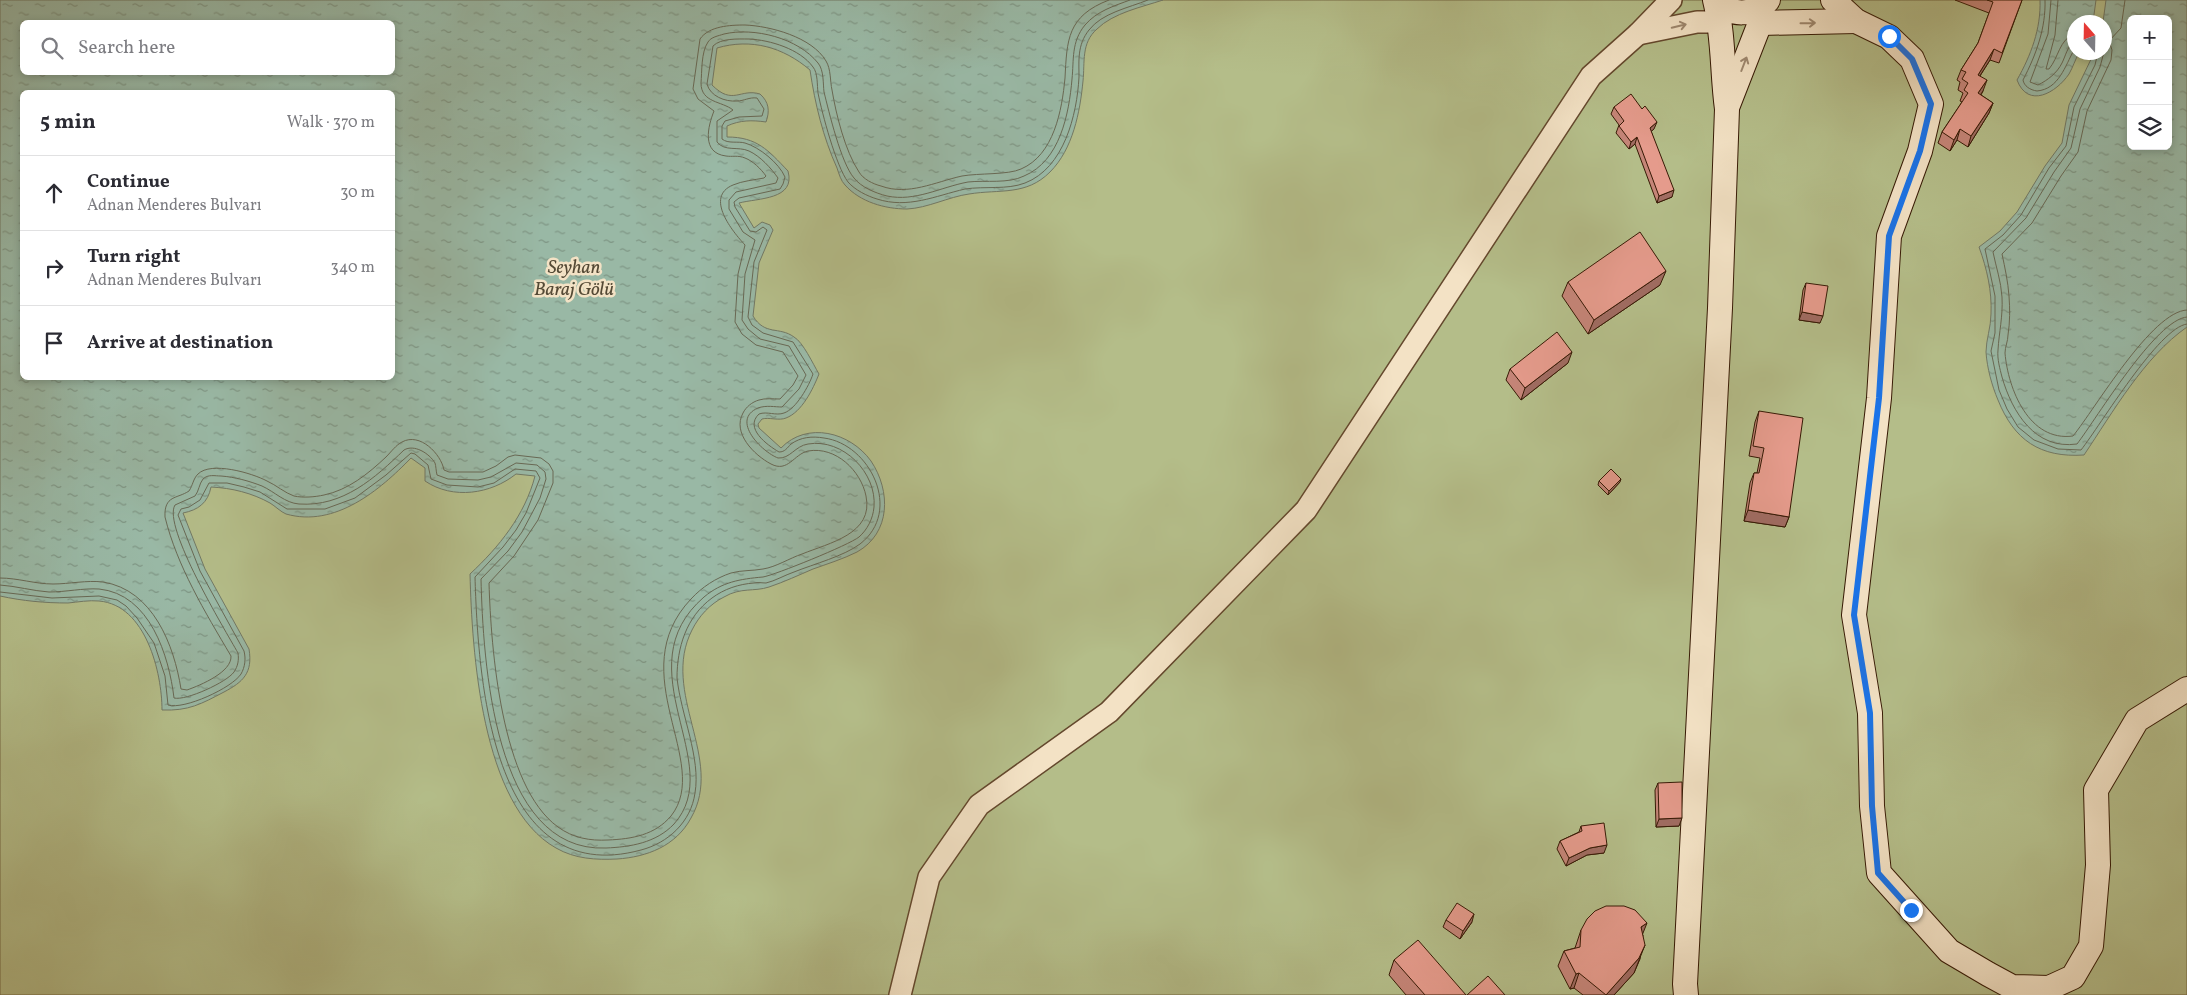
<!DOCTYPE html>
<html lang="en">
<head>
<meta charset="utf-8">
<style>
	body { margin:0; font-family:Vollkorn,serif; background:#f2f2f3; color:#2b2b33 }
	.controls { position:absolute; right:15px; top:15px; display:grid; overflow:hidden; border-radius:8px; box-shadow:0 2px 8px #0003 }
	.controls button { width:45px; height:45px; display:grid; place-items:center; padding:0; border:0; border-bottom:1px solid #e1e1e2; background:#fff; color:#2b2b33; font:25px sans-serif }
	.compass { position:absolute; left:2067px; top:15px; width:45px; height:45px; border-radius:50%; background:#fff; box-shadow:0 2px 8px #0003; rotate:340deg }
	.stop { position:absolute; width:15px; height:15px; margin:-11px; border:4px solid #1a73e8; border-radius:50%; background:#fff }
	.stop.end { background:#1a73e8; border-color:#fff; box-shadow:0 1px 5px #0008 }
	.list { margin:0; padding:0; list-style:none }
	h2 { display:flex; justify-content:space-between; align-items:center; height:65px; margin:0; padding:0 20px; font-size:21px }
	h2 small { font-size:16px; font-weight:400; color:#7c7c81 }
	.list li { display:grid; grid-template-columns:32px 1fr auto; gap:15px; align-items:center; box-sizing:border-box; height:75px; padding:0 20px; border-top:1px solid #e1e1e2 }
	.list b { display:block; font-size:19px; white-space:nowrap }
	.list p { margin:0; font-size:16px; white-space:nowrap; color:#7c7c81 }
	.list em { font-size:16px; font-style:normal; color:#7c7c81 }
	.icon { flex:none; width:28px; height:28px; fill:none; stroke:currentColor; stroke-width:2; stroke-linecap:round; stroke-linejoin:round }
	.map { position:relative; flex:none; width:2187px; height:995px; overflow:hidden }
	.search { position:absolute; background:#fff; box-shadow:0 2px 8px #0003; left:20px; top:20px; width:375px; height:55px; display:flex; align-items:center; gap:12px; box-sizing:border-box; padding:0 18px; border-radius:8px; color:#7c7c81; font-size:19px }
	.panel { position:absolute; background:#fff; box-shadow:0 2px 8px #0003; left:20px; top:90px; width:375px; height:290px; border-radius:8px }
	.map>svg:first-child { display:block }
	.green { fill:#b4bd89; stroke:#766c47; fill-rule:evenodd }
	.water { fill:url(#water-ripples); stroke:#727965; fill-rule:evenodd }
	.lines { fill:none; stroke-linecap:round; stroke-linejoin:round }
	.shore { stroke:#686955; stroke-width:1 }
	.tertiary-casing { stroke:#64482d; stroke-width:24 }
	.secondary-casing { stroke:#371a05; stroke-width:26 }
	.tertiary { stroke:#f3e2c5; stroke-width:21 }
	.secondary { stroke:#f3e2c5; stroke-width:24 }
	.wall { fill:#c58578; stroke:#371a05 }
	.shaded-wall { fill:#a06c62; stroke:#371a05 }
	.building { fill:#e59b8c; stroke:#371a05 }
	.oneway { stroke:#9e886f }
	.route { stroke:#1a73e8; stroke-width:6 }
	.labels { text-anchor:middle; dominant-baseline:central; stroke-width:5; stroke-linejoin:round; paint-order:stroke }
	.water-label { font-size:19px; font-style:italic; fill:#544935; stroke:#f3e2c5 }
</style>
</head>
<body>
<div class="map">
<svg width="2187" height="995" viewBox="0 0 2187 995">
	<defs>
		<pattern id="water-ripples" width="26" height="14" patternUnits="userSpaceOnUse" patternTransform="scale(1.25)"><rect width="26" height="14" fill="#99b8a5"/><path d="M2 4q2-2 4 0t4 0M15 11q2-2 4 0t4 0" fill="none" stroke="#7e9584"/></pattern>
	</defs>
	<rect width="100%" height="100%" fill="#ecd3a6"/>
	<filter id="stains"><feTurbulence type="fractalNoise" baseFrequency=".004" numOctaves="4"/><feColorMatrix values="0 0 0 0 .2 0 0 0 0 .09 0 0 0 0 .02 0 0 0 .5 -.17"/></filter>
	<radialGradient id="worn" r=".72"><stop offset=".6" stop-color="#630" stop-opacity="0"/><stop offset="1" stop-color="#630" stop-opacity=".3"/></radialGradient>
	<path class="green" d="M0,0H2187V995H0ZM2131,19H2168V146H2131ZM22,22H392V72H22ZM2074,22H2104V52H2074ZM22,92H392V378H22Z"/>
	<g class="water">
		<path d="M0,0H1163C1142,7 1113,13 1097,29C1081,43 1085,62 1083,81C1080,112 1073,149 1050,172C1026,196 1000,189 969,194C948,197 928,208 907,209C885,209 860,202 845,185C841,181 839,174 837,168C823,137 815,104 810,70C783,47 751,38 717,48L712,85C733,106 740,88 760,94C769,102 770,111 766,122C752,120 740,120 727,126V137C757,137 768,150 788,171C796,200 758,198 739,203L754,228L762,222L770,225L773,230L759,263L753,316C765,336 779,326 794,337C803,342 813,364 819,374C813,389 802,412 786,418C779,421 769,417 762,419L758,424L759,428L781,448C807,421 850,432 871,461C891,491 891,533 857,552C843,559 827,564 813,569C799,575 784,582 769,587C754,592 741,587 724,597C710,604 699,616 692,630C660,693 725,759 691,818C676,846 647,857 617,859C596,860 575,859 556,848C481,806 472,650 470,574C499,547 525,515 535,476L516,474C491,494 453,500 425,481V468L411,458C380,490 335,528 286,514C281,512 275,506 270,503C252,493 232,488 211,487C208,503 198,510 183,513L205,569L249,649C253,673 243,682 224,692C201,704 189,711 162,710C162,673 146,605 99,601C89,600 78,602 68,603C45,603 23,601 0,596ZM392,22V72H22V22ZM22,92H392V378H22Z"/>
		<path d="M2040,0H2096L2093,22H2074V52L2079,53C2075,60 2073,67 2069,74C2056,93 2028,109 2017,80C2031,55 2041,29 2040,0Z"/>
		<path d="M2106,0H2187V327C2144,357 2113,412 2084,455C2040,458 2014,440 1998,400C1992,386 1987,368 1986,352C1986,340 1991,327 1991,314C1992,291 1987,269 1979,247L2000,231L2017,212L2045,166L2062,143L2069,105L2094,53L2104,52V22H2103ZM2131,19H2168V146H2131Z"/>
	</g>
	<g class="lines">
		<g class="shore">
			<path d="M2045,0C2046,28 2036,55 2023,80C2024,86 2030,90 2037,91C2059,89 2065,66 2074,50"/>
			<path d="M2051,0L2048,34L2030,82L2038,85C2048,80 2057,73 2062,63C2066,55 2067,47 2074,42"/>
			<path d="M2058,0L2055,35L2046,69H2049C2059,57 2059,40 2074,34"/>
			<path d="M2125,0L2121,28L2109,41L2112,50L2111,60L2087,111L2078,152L2061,176L2032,223L2002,254C2005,268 2008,282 2009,296C2010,309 2010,322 2008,335C2008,341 2005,347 2005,353C2008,389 2029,442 2073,436C2095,409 2152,311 2187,310"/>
			<path d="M2098,52L2095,65L2074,107L2066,146L2049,168L2021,215L2003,235L1985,249L1995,296V333L1991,351L1999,390L2007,409L2018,427L2034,440L2058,449L2081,450C2100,426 2159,327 2187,324"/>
			<path d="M2104,52L2100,67L2080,109L2071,148L2054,172L2026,218L1993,252C1996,267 2001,281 2002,297C2003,317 1999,332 1998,350C1997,359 2000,369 2002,377C2012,412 2035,450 2077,444C2097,418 2156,319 2187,317"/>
			<path d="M0,578C18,578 35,584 53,584C69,584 87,580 103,582C153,590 174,645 181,689L187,690C201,685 232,672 231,656C205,612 177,566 165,517C164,495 177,499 189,491C193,485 193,479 198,474C211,461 252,473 267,481C276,485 285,493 294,496C303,498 315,497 324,495C348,490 368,474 386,457C391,452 396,445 402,442C420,432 441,454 444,470L449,472H483L496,466L508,457L515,455L541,458L549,464L553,471V483L538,520L514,556L489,583C491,648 501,786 558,827C573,838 590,841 608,840C632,839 655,835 671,816C713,763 621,673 691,599C702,587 716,578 731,573C742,570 752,571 763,569C776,567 790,558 802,554C829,543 874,534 866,496C861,471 836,446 808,451C794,454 788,473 771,464C754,455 732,433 743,413C746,407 752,402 759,400C765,398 773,399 780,399L793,385L798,376L783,352L756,345L742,334L735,322L738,274L745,245C733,232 704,197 733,185C742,181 754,180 764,178L766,176C761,169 753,161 745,158C738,155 732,157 726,156C701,153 708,126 714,111L698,99L693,89L700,39C709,26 730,25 745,25C770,26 812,37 826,61C831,69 830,81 832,90C836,114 845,151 859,172C863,179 873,184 881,186C908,196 935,182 962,176C979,173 1008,175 1021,169C1054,155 1062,110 1065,78C1067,40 1067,16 1109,0"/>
			<path d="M0,585C16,586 33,591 49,592C66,592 83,588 99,589C150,594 169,656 174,698C186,701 227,682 234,672C238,666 239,660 238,653C225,630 162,526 175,505L195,496C199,491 199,484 203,479C208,474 215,476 221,476C235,477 249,481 262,486C275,492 285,503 299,504C343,507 375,478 404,450C414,444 429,453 435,463C436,466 436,471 437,475L448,479L478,480L491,477L516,463L537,465L545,472L546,479L540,498L522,532L508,551L481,579C483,658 493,853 606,848C630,847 656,843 674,824C728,764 622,668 704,597C722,582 740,579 763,577C775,575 849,545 859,537C867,530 873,519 874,507C877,473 843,438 808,444C795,446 790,459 778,458C762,452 730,420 758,408C766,405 775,407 782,407L799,389L806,375L789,346L760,339L748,329L742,320L745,274L755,240L743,232L729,209V200L736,192L776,183L778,178C771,168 760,156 749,151C738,146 725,152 717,142V121L733,110C722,101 701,103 701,83C702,72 701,52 708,42C711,37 718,36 724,34C754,27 798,38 818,63C824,70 823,84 824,92C829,112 841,163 854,178C861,187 875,193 887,196C915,202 941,187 968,182C986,180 1008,184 1024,176C1060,161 1069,114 1072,79C1074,60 1071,42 1085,25C1097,11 1114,6 1130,0"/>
			<path d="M0,592L52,598L99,596L117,600L126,606L137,618L154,643L165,676L168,705C184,710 232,688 241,674C245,667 246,659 244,651L200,571L178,515L181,509L189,507L200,500L209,483H227L244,487L260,492L287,509H325L355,498L386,475L411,453L415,454L428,465L431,479L447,485L478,487L494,483L515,469L536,471L540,478L526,513L516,530L503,547L475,577C478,675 490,891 641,850C668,843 691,822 695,793C701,758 681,715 677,678C677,648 686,617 712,598C724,589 739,584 754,583C758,582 762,583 766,583C775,581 785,575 794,572C814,564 844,556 860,544C903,511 870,444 824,438C812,436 801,437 791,444C787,448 785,452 779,452C767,445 744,428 759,414C767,411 776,416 784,413C796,409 809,386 813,374L793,342L763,333L752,325L748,317L754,262L767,230L763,227L756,232L750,231L735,207L734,202L739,198L780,189L783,184L785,177C779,163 759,147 745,143C738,141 728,144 722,139V126L725,121L739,117L762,116L764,109L757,98C749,97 744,101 737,101C725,102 710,96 707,84L713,46C721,38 738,39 749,39C770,40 800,49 813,67C818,73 817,85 818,93C822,113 836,166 848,182C855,190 867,196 877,199C908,209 935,196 965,189C985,186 1007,190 1025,183C1064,168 1077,115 1079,77C1079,61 1077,45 1089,30C1102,13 1128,8 1148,0"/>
		</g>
		<defs>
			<g id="tertiary">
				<polyline points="1638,34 1697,22 1721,22"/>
				<polyline points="900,995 929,877 979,805 1109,712 1306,510 1591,76 1638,34 1671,0"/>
			</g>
			<g id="secondary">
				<path d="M1717,0C1730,17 1754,16 1768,0"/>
				<polyline points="1833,0 1856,21 1889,37 1912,59 1931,104 1920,151 1889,236 1879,398 1854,615 1870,713 1872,806 1879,873 1949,951 1988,974 2012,987 2049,988 2073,977 2091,946 2098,865 2096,790 2137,720 2187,689"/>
				<polyline points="1760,23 1856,21"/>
				<polyline points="1728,105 1760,23 1763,5"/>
				<path d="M1686,995L1685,984L1720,308L1727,109C1722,73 1724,36 1715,0"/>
			</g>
		</defs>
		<use href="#tertiary" class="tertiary-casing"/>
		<use href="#secondary" class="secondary-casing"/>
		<use href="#tertiary" class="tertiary"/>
		<use href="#secondary" class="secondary"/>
	</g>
	<g class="wall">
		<polygon points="1955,0 2022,0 1999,63 1990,60 1980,76 1983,91 1981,95 1993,103 1989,113 1968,147 1957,140 1950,151 1938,143 1942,132 1962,102 1960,101 1963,93 1958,90 1960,82 1957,80 1961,70 1978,43 1989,13"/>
		<polygon points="1614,107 1654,129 1651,131 1672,197 1657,203 1635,144 1629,149 1616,133 1619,125 1611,114"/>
		<polygon points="1568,282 1660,285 1588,334 1562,296"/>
		<polygon points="1806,283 1820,323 1799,320 1803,290"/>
		<polygon points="1568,363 1521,400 1506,380 1510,369"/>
		<polygon points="1759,411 1789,517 1785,527 1744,521 1750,483 1754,473 1757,473 1760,458 1749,456 1755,422"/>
		<polygon points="1599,481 1620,482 1608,495 1598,485"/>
		<polygon points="1658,783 1679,826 1656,827 1655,790"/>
		<polygon points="1581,826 1604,853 1587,855 1566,866 1557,849 1560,841 1579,832"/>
		<polygon points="1446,920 1472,922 1460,939 1443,927"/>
		<polygon points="1581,930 1643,935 1640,959 1634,973 1614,995 1583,995 1574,988 1570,989 1558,966 1564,951 1575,948"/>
		<polygon points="1394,960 1466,995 1406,995 1389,975"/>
	</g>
	<g class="shaded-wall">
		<polygon points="1994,49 1990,60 1974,85 1978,75"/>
		<polygon points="1987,80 1983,91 1974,104 1978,93"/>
		<polygon points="1993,103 1989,113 1968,147 1971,136"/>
		<polygon points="1657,122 1654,129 1647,135 1650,128"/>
		<polygon points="1960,129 1957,140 1950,151 1954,140"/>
		<polygon points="1637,137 1635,144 1629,149 1631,142"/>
		<polygon points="1674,190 1672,197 1657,203 1659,196"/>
		<polygon points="1666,271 1660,285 1588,334 1594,320"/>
		<polygon points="1802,312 1823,316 1820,323 1799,320"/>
		<polygon points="1572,352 1568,363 1521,400 1525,388"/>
		<polygon points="1621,479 1620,482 1608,495 1609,491"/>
		<polygon points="1748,510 1789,517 1785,527 1744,521"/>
		<polygon points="1682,818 1679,826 1656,827 1659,819"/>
		<polygon points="1607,845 1604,853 1587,855 1566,866 1569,858 1590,848"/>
		<polygon points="1474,914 1472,922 1460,939 1463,931"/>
		<polygon points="1647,923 1641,938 1641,927"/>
		<polygon points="1645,945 1634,973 1614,995 1606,995 1639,958"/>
		<polygon points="1579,973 1574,988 1570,989 1576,974"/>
	</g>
	<g class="building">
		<polygon points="1987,0 2022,0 2002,53 1994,49 1978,75 1987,80 1978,93 1993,103 1971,136 1960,129 1954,140 1942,132 1968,93 1964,90 1968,83 1962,79 1966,72 1961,70 1978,43 1993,2"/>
		<polygon points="1631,94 1642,109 1645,106 1657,122 1650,128 1674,190 1659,196 1637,137 1631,142 1619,126 1624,121 1614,107"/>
		<polygon points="1640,232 1666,271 1594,320 1568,282"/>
		<polygon points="1806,283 1828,286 1823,316 1802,312"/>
		<polygon points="1557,332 1572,352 1525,388 1510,369"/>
		<polygon points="1759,411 1803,418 1789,517 1748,510 1754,473 1759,473 1764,448 1753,446"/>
		<polygon points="1611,469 1621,479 1609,491 1599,481"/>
		<polygon points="1682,782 1682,818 1659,819 1658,783"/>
		<polygon points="1604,823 1607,845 1590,848 1569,858 1560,841 1582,831 1581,826"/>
		<polygon points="1457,903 1474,914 1463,931 1446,920"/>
		<polygon points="1606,906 1624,906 1635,910 1647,923 1641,927 1645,945 1639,958 1606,995 1579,973 1576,974 1564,951 1580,947 1581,930 1587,919 1595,911"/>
		<polygon points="1418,940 1466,995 1425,995 1394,960"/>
		<polygon points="1488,976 1505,995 1467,995"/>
	</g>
	<defs><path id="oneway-shaft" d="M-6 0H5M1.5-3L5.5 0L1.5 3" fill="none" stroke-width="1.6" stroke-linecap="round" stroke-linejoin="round" transform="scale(1.25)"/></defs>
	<g class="oneway">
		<use href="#oneway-shaft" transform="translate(1808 23) rotate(-1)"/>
		<use href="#oneway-shaft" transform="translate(1679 26) rotate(-14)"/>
		<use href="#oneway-shaft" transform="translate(1744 64) rotate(-69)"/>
	</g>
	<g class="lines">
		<polyline class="route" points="1889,36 1912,59 1931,104 1920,151 1889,236 1879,398 1854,615 1870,713 1872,806 1878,873 1911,910"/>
	</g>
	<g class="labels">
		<g class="water-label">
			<text x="574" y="268">Seyhan<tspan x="574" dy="22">Baraj Gölü</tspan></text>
		</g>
	</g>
	<rect width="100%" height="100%" filter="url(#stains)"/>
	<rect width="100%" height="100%" fill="url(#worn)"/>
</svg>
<div class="controls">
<button>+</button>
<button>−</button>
<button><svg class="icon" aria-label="layers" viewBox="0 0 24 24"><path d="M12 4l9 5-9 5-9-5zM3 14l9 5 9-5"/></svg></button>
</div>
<svg class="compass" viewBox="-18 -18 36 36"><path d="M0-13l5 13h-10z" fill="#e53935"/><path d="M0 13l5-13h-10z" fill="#7c7c81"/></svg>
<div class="stop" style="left:1889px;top:36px"></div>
<div class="stop end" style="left:1911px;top:910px"></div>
<div class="search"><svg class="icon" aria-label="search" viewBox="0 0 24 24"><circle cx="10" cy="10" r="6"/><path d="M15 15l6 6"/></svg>Search here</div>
<section class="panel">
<h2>5 min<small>Walk · 370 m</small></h2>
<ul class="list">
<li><svg class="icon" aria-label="ahead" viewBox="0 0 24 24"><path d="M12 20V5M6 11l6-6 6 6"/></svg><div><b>Continue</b><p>Adnan Menderes Bulvarı</p></div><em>30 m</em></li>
<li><svg class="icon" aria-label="right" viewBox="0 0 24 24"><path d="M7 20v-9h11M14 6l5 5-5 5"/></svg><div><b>Turn right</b><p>Adnan Menderes Bulvarı</p></div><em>340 m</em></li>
<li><svg class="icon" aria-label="arrive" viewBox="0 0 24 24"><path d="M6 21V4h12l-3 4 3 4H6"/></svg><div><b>Arrive at destination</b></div></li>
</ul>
</section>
</div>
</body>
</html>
